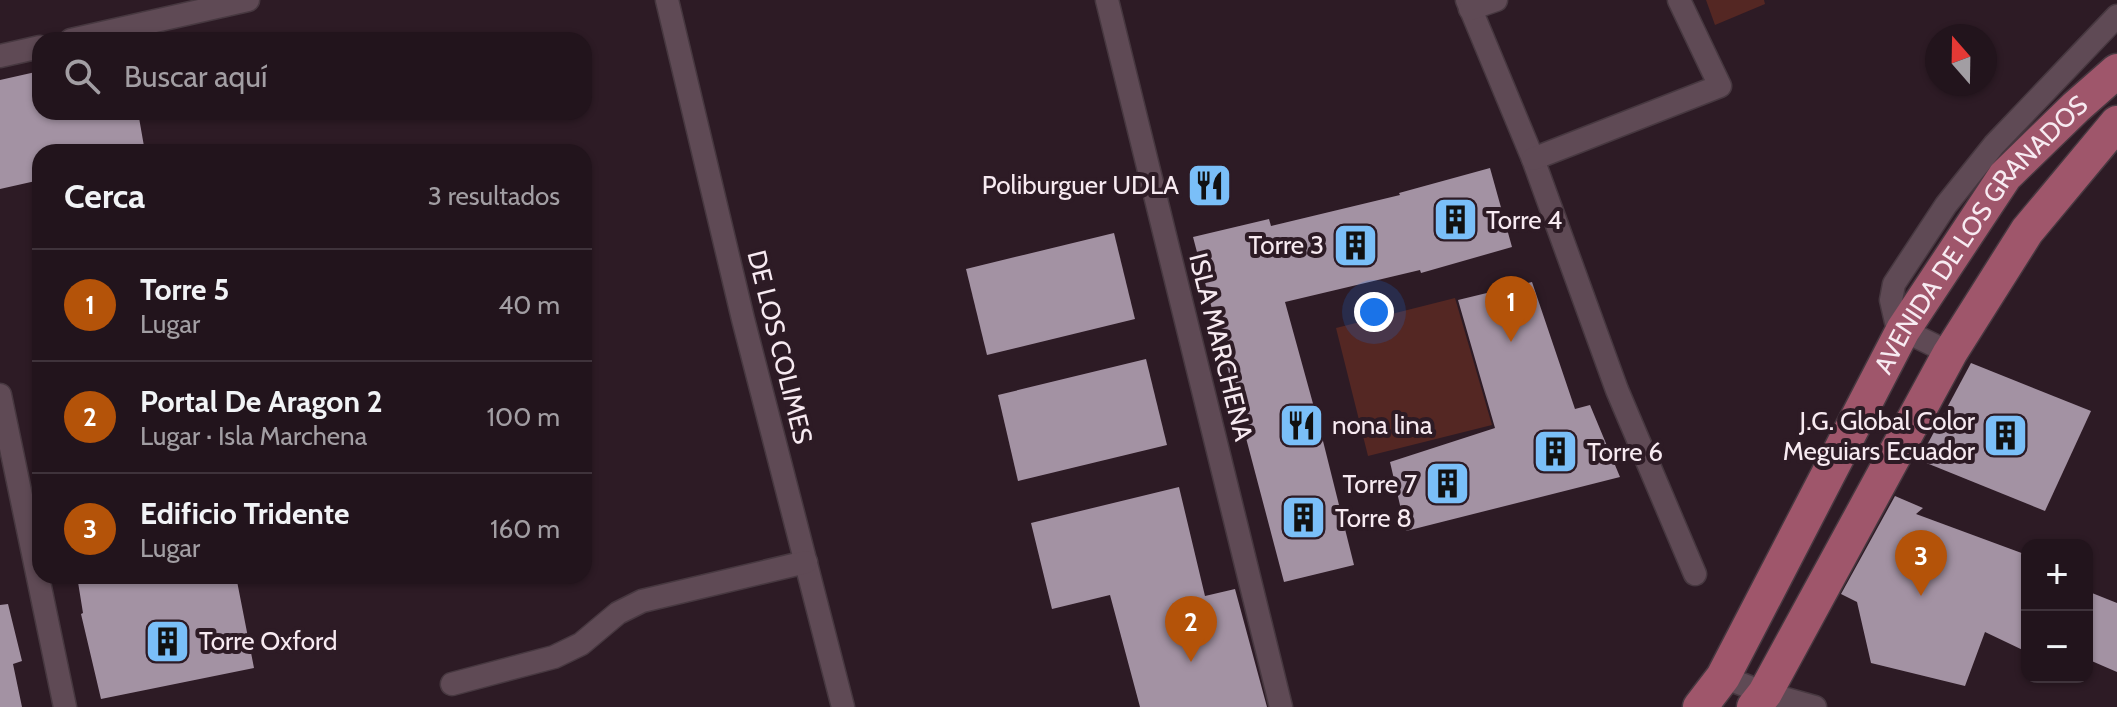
<!DOCTYPE html>
<html lang="es">
<head>
<meta charset="utf-8">
<style>
	body { margin:0; font-family:Cabin,sans-serif; background:#2a1d25; color:#f1f3f6 }
	.controls { position:absolute; right:24px; bottom:24px; display:grid; overflow:hidden; border-radius:16px; box-shadow:0 2px 6px #0004 }
	.controls button { width:72px; height:72px; display:grid; place-items:center; padding:0; border:0; border-bottom:2px solid #3f333b; background:#22141c; color:#f1f3f6; font:40px sans-serif }
	.compass { position:absolute; left:1925px; top:24px; width:72px; height:72px; border-radius:50%; background:#22141c; box-shadow:0 2px 6px #0004; rotate:340deg }
	.you { position:absolute; left:1374px; top:312px; width:28px; height:28px; margin:-20px; border:6px solid #fff; border-radius:50%; background:#1a73e8; box-shadow:0 0 0 12px #1a73e833 }
	.badge { display:grid; place-items:center; width:52px; height:52px; border-radius:50%; background:#b45309; color:#fff; font-size:26px; font-weight:700 }
	.pin { position:absolute; translate:-50% -66px; filter:drop-shadow(0 2px 4px #0008) }
	.pin::after { content:''; position:absolute; top:42px; width:28px; height:24px; background:inherit; clip-path:polygon(0 0,100% 0,50% 100%) }
	.list { margin:0; padding:0; list-style:none }
	h2 { display:flex; justify-content:space-between; align-items:center; height:104px; margin:0; padding:0 32px; font-size:34px }
	h2 small { font-size:26px; font-weight:400; color:#a29ea3 }
	.list li { display:grid; grid-template-columns:52px 1fr auto; gap:24px; align-items:center; box-sizing:border-box; height:112px; padding:0 32px; border-top:2px solid #3f333b }
	.list b { display:block; font-size:30px; white-space:nowrap }
	.list p { margin:0; font-size:26px; white-space:nowrap; color:#a29ea3 }
	.list em { font-size:26px; font-style:normal; color:#a29ea3 }
	.icon { flex:none; width:44px; height:44px; fill:none; stroke:currentColor; stroke-width:2; stroke-linecap:round; stroke-linejoin:round }
	.map { position:relative; flex:none; width:2117px; height:707px; overflow:hidden }
	.search { position:absolute; background:#22141c; box-shadow:0 2px 6px #0004; left:32px; top:32px; width:560px; height:88px; display:flex; align-items:center; gap:20px; box-sizing:border-box; padding:0 28px; border-radius:24px; color:#a29ea3; font-size:30px }
	.panel { position:absolute; background:#22141c; box-shadow:0 2px 6px #0004; left:32px; top:144px; width:560px; height:440px; border-radius:24px }
	.map>svg:first-child { display:block }
	.green { fill:#542723 }
	.building { fill:#a392a3 }
	.lines { fill:none; stroke-linecap:round; stroke-linejoin:round }
	.street-casing { stroke:#473840; stroke-width:25 }
	.primary-casing { stroke:#473840; stroke-width:37 }
	.street { stroke:#5f4a55; stroke-width:22 }
	.primary { stroke:#9f566b; stroke-width:34 }
	.labels { text-anchor:middle; dominant-baseline:central; stroke-width:8; stroke-linejoin:round; paint-order:stroke }
	.poi-label { font-size:26px; fill:#f7eaf1; stroke:#2d1b25; text-anchor:start }
	.street-label { font-size:26px; fill:#f7eaf1; stroke:#2d1b25 }
</style>
</head>
<body>
<div class="map">
<svg width="2117" height="707" viewBox="0 0 2117 707">
	<rect width="100%" height="100%" fill="#2d1b25"/>
	<g class="green">
		<polygon points="1706,0 1764,0 1765,4 1715,25"/>
		<polygon points="1455,298 1492,425 1368,456 1336,328"/>
	</g>
	<g class="building">
		<polygon points="40,71 40,112 138,112 145,152 40,152 40,180 0,189 0,80"/>
		<polygon points="1490,168 1512,247 1421,273 1420,270 1285,302 1320,429 1354,565 1284,582 1193,237 1269,219 1271,226 1400,195 1399,193"/>
		<polygon points="1114,233 1135,319 987,355 966,269"/>
		<polygon points="1532,282 1575,409 1590,405 1620,477 1406,531 1390,462 1495,428 1458,300"/>
		<polygon points="1146,359 1167,445 1018,481 998,395"/>
		<polygon points="1971,363 2091,411 2045,511 1919,460"/>
		<polygon points="1179,487 1205,596 1235,589 1267,707 1140,707 1110,595 1052,609 1031,523"/>
		<polygon points="1895,496 1923,508 1916,514 2027,555 2027,652 1985,632 1965,686 1871,663 1857,602 1841,594"/>
		<polygon points="77,576 236,576 254,668 101,699 81,614 83,613"/>
		<polygon points="2087,591 2117,603 2117,672 2087,659"/>
		<polygon points="8,604 22,661 13,664 22,707 0,707 0,605"/>
	</g>
	<g class="lines">
		<defs>
			<g id="street">
				<polyline points="667,0 743,319 843,707"/>
				<polyline points="1107,0 1281,707"/>
				<polyline points="1467,0 1533,159 1617,390 1695,574"/>
				<polyline points="1470,9 1496,0"/>
				<polyline points="71,40 248,0"/>
				<polyline points="0,56 40,47"/>
				<polyline points="1533,159 1720,86 1679,0"/>
				<polyline points="1950,353 1903,330 1896,322 1891,300 1894,284 1946,205 1994,145 2117,16"/>
				<polyline points="0,395 65,707"/>
				<polyline points="1723,677 1765,693 1815,707"/>
				<polyline points="452,684 554,657 581,644 618,613 642,601 806,562"/>
			</g>
			<g id="primary">
				<path id="s1" d="M1700,707L1723,677L1903,330L2005,176L2076,107L2117,71"/>
				<polyline points="1754,707 1765,693 1950,353 2027,231 2117,123"/>
			</g>
		</defs>
		<use href="#street" class="street-casing"/>
		<use href="#primary" class="primary-casing"/>
		<use href="#street" class="street"/>
		<use href="#primary" class="primary"/>
	</g>
	<defs>
		<symbol id="restaurant-square" viewBox="-11 -11 22 22"><rect x="-9" y="-9" width="18" height="18" rx="4" fill="#7abff8" stroke="#2d1b25"/><path d="M-5-6h1v4h1v-4h1v4h1v-4h1v5L-1.5 .5V6h-2V.5L-5-1ZM5-6V6H3V1.5H1.5Q1.5-4 5-6Z" fill="#111"/></symbol>
		<symbol id="building-square" viewBox="-11 -11 22 22"><rect x="-9" y="-9" width="18" height="18" rx="4" fill="#7abff8" stroke="#2d1b25"/><path d="M-4-6H4V6H1V3H-1V6H-4ZM-2.5-4.3h1.7v1.8h-1.7ZM.8-4.3h1.7v1.8H.8ZM-2.5-1h1.7V.8h-1.7ZM.8-1h1.7V.8H.8Z" fill="#111"/></symbol>
	</defs>
	<g fill-rule="evenodd">
		<use href="#restaurant-square" x="1184" y="160" width="51" height="51"/>
		<use href="#building-square" x="1430" y="194" width="51" height="51"/>
		<use href="#building-square" x="1330" y="220" width="51" height="51"/>
		<use href="#restaurant-square" x="1276" y="400" width="51" height="51"/>
		<use href="#building-square" x="1980" y="410" width="51" height="51"/>
		<use href="#building-square" x="1530" y="426" width="51" height="51"/>
		<use href="#building-square" x="1422" y="458" width="51" height="51"/>
		<use href="#building-square" x="1278" y="492" width="51" height="51"/>
		<use href="#building-square" x="142" y="616" width="51" height="51"/>
	</g>
	<g class="labels">
		<g class="poi-label">
			<text x="1179" y="185" text-anchor="end">Poliburguer UDLA</text>
			<text x="1486" y="220">Torre 4</text>
			<text x="1324" y="245" text-anchor="end">Torre 3</text>
			<text x="1975" y="421" text-anchor="end">J.G. Global Color<tspan x="1975" dy="30">Meguiars Ecuador</tspan></text>
			<text x="1332" y="425">nona lina</text>
			<text x="1587" y="452">Torre 6</text>
			<text x="1417" y="484" text-anchor="end">Torre 7</text>
			<text x="1335" y="518">Torre 8</text>
			<text x="199" y="641">Torre Oxford</text>
		</g>
		<g class="street-label">
			<text stroke="none"><textPath href="#s1" startOffset="552">AVENIDA DE LOS GRANADOS</textPath></text>
			<text transform="translate(780 347) rotate(76)">DE LOS COLIMES</text>
			<text transform="translate(1221 347) rotate(76)">ISLA MARCHENA</text>
		</g>
	</g>
</svg>
<div class="controls">
<button>+</button>
<button>−</button>
</div>
<svg class="compass" viewBox="-18 -18 36 36"><path d="M0-13l5 13h-10z" fill="#e53935"/><path d="M0 13l5-13h-10z" fill="#a29ea3"/></svg>
<div class="you"></div>
<div class="pin badge" style="left:1511px;top:342px">1</div>
<div class="pin badge" style="left:1191px;top:662px">2</div>
<div class="pin badge" style="left:1921px;top:596px">3</div>
<div class="search"><svg class="icon" aria-label="search" viewBox="0 0 24 24"><circle cx="10" cy="10" r="6"/><path d="M15 15l6 6"/></svg>Buscar aquí</div>
<section class="panel">
<h2>Cerca<small>3 resultados</small></h2>
<ul class="list">
<li><span class="badge">1</span><div><b>Torre 5</b><p>Lugar</p></div><em>40 m</em></li>
<li><span class="badge">2</span><div><b>Portal De Aragon 2</b><p>Lugar · Isla Marchena</p></div><em>100 m</em></li>
<li><span class="badge">3</span><div><b>Edificio Tridente</b><p>Lugar</p></div><em>160 m</em></li>
</ul>
</section>
</div>
</body>
</html>
